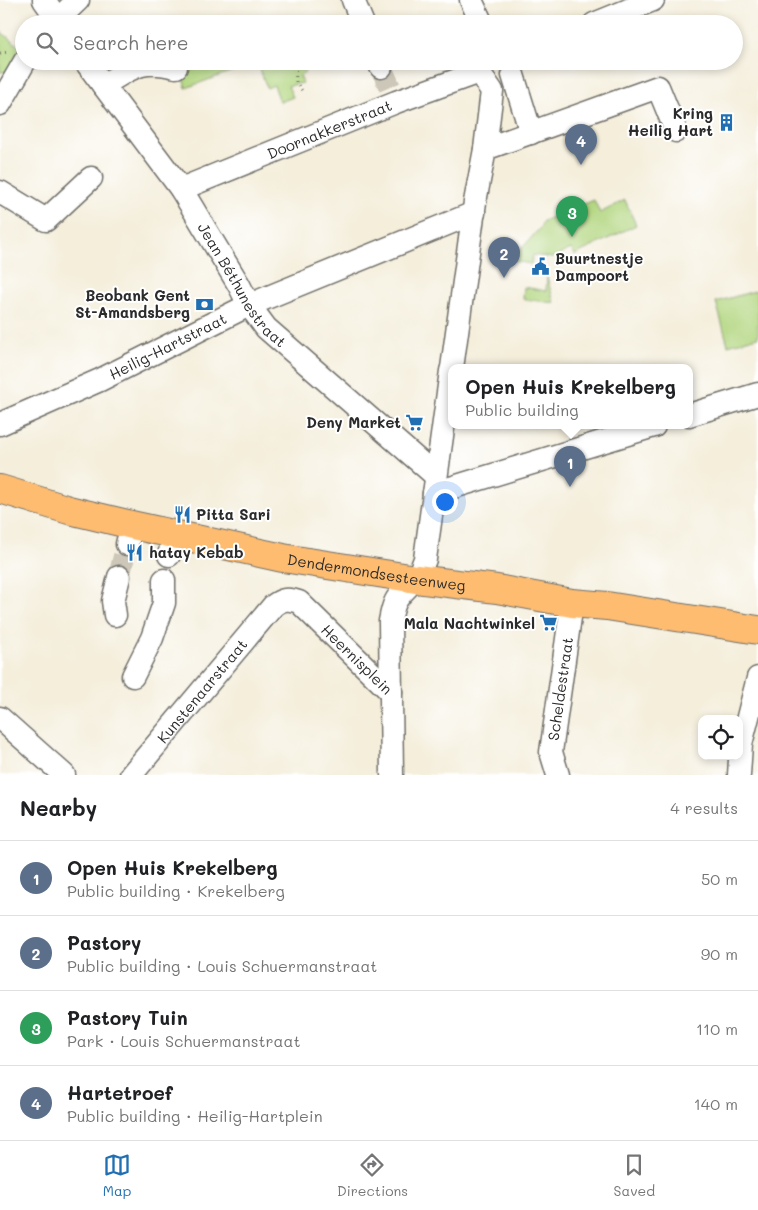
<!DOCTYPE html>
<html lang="en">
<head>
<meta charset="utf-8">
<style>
	body { margin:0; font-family:Mali,sans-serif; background:#f6f6f6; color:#202124 }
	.controls { position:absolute; right:15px; bottom:15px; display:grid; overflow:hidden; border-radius:10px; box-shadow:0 2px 8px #0003 }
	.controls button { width:45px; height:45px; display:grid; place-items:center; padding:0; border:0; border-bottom:1px solid #e0e0e0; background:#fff; color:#202124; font:25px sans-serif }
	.you { position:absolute; left:444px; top:501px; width:18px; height:18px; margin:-12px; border:4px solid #fff; border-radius:50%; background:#1a73e8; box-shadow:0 0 0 8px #1a73e833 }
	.badge { display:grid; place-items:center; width:32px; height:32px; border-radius:50%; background:#1f6fb2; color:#fff; font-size:16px; font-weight:700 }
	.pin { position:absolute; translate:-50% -41px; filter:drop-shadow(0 1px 2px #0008) }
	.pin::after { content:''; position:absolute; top:26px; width:18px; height:15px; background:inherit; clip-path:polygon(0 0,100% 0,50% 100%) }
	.popup { position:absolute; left:448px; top:364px; width:245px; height:65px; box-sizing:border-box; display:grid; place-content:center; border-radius:10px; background:#fff; filter:drop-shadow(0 1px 4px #0005); font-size:16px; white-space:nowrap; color:#757577 }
	.popup b { font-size:19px; color:#202124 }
	.popup::after { content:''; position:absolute; left:50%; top:100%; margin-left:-10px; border:10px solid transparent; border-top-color:#fff }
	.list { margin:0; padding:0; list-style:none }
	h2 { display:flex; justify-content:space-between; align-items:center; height:65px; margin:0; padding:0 20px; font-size:21px }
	h2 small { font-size:16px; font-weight:400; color:#757577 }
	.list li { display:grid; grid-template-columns:32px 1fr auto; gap:15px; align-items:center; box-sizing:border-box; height:75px; padding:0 20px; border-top:1px solid #e0e0e0 }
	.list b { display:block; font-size:19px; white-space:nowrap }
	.list p { margin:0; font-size:16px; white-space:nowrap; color:#757577 }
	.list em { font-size:16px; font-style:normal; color:#757577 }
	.icon { flex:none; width:28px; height:28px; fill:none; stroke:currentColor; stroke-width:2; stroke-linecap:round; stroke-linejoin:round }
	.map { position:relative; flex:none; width:758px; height:775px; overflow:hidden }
	.search { position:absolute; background:#fff; box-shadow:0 2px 8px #0003; left:15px; right:15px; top:15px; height:55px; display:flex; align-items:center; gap:12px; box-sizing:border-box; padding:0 18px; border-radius:28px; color:#757577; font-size:19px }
	.sheet { height:365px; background:#fff }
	nav { display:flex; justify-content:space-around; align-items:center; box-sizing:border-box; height:70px; border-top:1px solid #e0e0e0; background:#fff; font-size:14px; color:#757577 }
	nav a { display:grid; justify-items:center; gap:2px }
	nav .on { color:#1f6fb2 }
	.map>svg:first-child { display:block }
	.green { fill:#b2d680; stroke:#6e8056 }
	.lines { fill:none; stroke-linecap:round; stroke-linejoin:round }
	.minor-tunnel { stroke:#ccc7b8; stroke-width:22; stroke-dasharray:22 11; stroke-linecap:butt }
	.minor-casing { stroke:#716f69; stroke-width:25 }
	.major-casing { stroke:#716f69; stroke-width:30 }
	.path { stroke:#716f69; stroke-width:3; stroke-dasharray:1 4; stroke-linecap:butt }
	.minor { stroke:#fff; stroke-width:22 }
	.major { stroke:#febc70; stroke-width:28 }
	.labels { text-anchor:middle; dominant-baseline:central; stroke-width:4; stroke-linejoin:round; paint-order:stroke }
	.poi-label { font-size:15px; font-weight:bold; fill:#2b2b2b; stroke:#fff; text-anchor:end }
	.street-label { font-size:15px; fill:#2b2b2b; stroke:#fff }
</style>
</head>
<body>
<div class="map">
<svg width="758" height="775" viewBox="0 0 758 775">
	<rect width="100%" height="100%" fill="#fff"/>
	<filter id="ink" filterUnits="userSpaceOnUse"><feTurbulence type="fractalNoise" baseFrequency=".02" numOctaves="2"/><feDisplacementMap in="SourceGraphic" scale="10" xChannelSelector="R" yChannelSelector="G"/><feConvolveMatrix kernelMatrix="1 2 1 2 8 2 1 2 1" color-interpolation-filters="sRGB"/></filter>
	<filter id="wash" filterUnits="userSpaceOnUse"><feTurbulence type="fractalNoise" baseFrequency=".0096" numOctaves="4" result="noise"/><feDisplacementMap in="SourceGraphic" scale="20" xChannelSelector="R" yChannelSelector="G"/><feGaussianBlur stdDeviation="1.12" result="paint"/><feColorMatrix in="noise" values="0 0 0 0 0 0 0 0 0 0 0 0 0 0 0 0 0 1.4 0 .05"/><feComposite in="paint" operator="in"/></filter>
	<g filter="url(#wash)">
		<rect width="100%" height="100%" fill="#f4eedb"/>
		<g class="green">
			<polygon points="0,31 21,48 6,72 0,72"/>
			<polygon points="176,61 297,61 298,63 302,62 305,73 300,76 303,83 288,86 293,97 280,102 274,85 267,88 257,62 186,88 181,69"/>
			<polygon points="594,200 600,213 625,200 636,225 575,255 571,249 552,258 533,255 531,264 514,261 515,256 540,228 543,221"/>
			<polygon points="547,277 554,303 523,299 524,287 546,291"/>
			<polygon points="758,290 758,337 728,345 716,302"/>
		</g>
	</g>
	<g filter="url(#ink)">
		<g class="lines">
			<g class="minor-tunnel">
				<polyline points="381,67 391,90"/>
				<polyline points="119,577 127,544"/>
			</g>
			<defs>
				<g id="minor">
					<polyline points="44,0 49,7 57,24"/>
					<polyline points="353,0 363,24"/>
					<polyline points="471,0 482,24"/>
					<polyline points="53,24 78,0"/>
					<polyline points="594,24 653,0"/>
					<path id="s1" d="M85,61L181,189L239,285L249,305L266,328L436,476"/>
					<polyline points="379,61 381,67"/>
					<polyline points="513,75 531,133"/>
					<path d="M103,85C132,68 141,58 176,67"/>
					<polyline points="0,104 25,61"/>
					<polyline points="485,149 658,87 676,131"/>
					<path id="s2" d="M181,189L396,102L479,72L492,91L485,149L475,202L452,368"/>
					<polyline points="0,192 46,220 91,178"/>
					<polyline points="689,415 758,394"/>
					<path id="s3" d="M0,424L100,380L249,305L474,213"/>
					<polyline points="434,493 654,426"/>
					<polyline points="127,544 132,525"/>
					<polyline points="169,555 175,535"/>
					<polyline points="115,615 113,601 119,577"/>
					<polyline points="133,676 152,638 164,603 164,580"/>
					<polyline points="0,718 64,775"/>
					<path id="s4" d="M131,775L273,606C282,599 288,598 299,602L391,692"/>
					<path d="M392,775L390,621C395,595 398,598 414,580C420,575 422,566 425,559L451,371"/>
					<path id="s5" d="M558,775L551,752L572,603"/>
					<polyline points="739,775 741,744 758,678"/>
				</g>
				<g id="major">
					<path id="s6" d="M0,489L69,510L132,525L283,558L416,579L497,589L572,603L607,606L758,630"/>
				</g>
			</defs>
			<use href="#minor" class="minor-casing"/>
			<use href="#major" class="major-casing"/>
			<g class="path">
				<polyline points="0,53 9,52"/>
				<polyline points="295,61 296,82 303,92"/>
			</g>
			<use href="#minor" class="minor"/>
			<use href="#major" class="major"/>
		</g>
	</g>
	<defs>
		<symbol id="building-bare" viewBox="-9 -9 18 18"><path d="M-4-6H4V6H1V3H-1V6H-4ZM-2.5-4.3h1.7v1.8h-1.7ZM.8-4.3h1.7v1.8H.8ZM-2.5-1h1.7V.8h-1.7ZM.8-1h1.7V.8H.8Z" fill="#1f6fb2" stroke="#fff" stroke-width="2.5" paint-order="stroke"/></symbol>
		<symbol id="civic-bare" viewBox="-9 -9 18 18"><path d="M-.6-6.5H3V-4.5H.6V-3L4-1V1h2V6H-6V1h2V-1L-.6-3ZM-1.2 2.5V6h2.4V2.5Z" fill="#1f6fb2" stroke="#fff" stroke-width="2.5" paint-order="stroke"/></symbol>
		<symbol id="bank-bare" viewBox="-9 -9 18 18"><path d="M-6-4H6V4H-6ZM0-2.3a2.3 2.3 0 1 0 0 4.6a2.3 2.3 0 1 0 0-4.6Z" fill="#1f6fb2" stroke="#fff" stroke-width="2.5" paint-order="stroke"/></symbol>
		<symbol id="supermarket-bare" viewBox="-9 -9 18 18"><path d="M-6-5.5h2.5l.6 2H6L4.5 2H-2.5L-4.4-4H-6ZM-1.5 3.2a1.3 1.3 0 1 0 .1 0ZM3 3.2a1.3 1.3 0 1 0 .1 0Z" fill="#1f6fb2" stroke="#fff" stroke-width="2.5" paint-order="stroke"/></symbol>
		<symbol id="restaurant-bare" viewBox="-9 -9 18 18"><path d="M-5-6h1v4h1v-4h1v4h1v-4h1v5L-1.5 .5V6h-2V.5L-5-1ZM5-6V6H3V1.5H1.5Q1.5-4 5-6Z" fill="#1f6fb2" stroke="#fff" stroke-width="2.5" paint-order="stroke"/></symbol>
	</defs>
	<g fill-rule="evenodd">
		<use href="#building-bare" x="714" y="110" width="25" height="25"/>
		<use href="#civic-bare" x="528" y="254" width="25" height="25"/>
		<use href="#bank-bare" x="192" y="292" width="25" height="25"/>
		<use href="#supermarket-bare" x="402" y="410" width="25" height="25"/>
		<use href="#restaurant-bare" x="170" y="502" width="25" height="25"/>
		<use href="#restaurant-bare" x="122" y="540" width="25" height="25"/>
		<use href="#supermarket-bare" x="536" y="610" width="25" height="25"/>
	</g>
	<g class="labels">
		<g class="poi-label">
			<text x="713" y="113">Kring<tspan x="713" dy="17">Heilig Hart</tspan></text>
			<text x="555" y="258" text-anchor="start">Buurtnestje<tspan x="555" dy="17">Dampoort</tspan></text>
			<text x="190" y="295">Beobank Gent<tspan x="190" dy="17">St-Amandsberg</tspan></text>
			<text x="401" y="422">Deny Market</text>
			<text x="196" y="514" text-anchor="start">Pitta Sari</text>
			<text x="149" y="552" text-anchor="start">hatay Kebab</text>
			<text x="535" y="623">Mala Nachtwinkel</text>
		</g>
		<g class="street-label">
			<text stroke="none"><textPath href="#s2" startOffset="160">Doornakkerstraat</textPath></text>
			<text stroke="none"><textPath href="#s1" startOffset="274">Jean Béthunestraat</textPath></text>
			<text stroke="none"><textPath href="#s3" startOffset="185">Heilig-Hartstraat</textPath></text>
			<text stroke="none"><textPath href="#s6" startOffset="386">Dendermondsesteenweg</textPath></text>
			<text stroke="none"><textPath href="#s4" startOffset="330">Heernisplein</textPath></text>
			<text stroke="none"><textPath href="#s4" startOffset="110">Kunstenaarstraat</textPath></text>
			<text stroke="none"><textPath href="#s5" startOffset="88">Scheldestraat</textPath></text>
		</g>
	</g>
</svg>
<div class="controls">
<button><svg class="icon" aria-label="locate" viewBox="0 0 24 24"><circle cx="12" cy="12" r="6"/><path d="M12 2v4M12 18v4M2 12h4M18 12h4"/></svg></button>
</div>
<div class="you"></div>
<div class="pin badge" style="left:570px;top:487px;background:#5c6f8a">1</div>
<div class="popup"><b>Open Huis Krekelberg</b>Public building</div>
<div class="pin badge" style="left:504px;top:278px;background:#5c6f8a">2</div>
<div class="pin badge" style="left:572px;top:237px;background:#2e9e5b">3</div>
<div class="pin badge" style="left:581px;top:165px;background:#5c6f8a">4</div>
<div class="search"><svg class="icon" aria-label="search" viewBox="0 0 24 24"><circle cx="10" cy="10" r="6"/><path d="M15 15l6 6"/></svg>Search here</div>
</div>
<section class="sheet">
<h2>Nearby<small>4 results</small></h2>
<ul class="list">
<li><span class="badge" style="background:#5c6f8a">1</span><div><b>Open Huis Krekelberg</b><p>Public building · Krekelberg</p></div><em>50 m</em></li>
<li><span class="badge" style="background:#5c6f8a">2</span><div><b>Pastory</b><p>Public building · Louis Schuermanstraat</p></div><em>90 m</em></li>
<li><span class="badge" style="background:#2e9e5b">3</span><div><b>Pastory Tuin</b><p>Park · Louis Schuermanstraat</p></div><em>110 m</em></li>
<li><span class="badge" style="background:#5c6f8a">4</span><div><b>Hartetroef</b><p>Public building · Heilig-Hartplein</p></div><em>140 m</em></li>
</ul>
</section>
<nav>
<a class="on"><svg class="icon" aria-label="map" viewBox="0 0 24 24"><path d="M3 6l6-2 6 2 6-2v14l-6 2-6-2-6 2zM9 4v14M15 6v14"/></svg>Map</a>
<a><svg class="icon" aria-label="directions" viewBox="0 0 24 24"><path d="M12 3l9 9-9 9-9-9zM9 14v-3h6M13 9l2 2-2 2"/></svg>Directions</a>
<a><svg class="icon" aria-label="saved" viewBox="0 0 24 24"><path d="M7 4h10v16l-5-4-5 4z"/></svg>Saved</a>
</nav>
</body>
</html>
